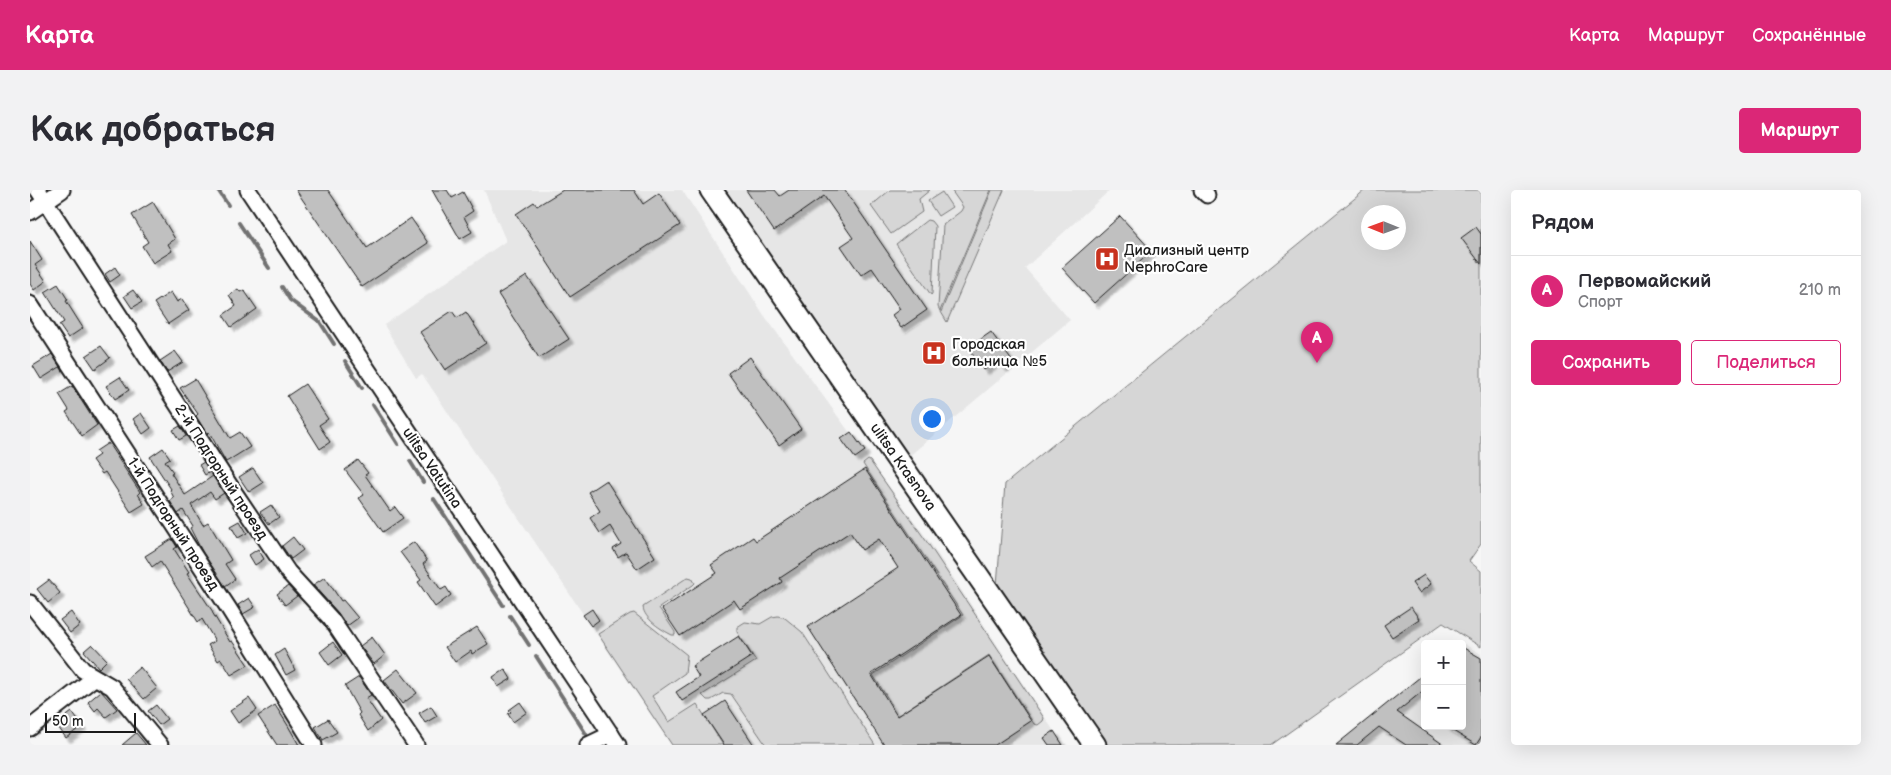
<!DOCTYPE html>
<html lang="ru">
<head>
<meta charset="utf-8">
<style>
	body { margin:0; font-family:"Balsamiq Sans",sans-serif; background:#f2f2f3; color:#2b2b33 }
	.controls { position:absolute; right:15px; bottom:15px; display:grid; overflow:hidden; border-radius:5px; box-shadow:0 5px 20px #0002 }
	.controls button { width:45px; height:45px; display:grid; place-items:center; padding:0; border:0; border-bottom:1px solid #e1e1e2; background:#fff; color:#2b2b33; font:25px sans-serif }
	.compass { position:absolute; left:1331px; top:15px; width:45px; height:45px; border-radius:50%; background:#fff; box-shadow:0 5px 20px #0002; rotate:271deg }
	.scale { position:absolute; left:15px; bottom:12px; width:91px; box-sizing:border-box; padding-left:5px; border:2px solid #1c1c1c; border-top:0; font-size:14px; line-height:18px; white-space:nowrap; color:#1c1c1c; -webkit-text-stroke:4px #fff; paint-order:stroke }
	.you { position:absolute; left:901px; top:228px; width:18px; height:18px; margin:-12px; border:4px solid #fff; border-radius:50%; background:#1a73e8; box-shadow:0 0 0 8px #1a73e833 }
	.badge { display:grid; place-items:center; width:32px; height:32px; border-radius:50%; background:#db2777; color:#fff; font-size:16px; font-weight:700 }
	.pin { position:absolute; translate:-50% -41px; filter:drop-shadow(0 1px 2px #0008) }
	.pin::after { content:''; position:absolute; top:26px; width:18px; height:15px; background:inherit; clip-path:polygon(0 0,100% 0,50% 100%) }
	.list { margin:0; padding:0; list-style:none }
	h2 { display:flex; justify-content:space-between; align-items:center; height:65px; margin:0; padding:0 20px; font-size:21px }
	h2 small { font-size:16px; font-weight:400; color:#7c7c81 }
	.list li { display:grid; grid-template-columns:32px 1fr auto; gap:15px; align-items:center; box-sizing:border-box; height:70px; padding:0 20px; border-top:1px solid #e1e1e2 }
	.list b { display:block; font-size:19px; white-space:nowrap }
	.list p { margin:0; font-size:16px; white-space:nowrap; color:#7c7c81 }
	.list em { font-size:16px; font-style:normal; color:#7c7c81 }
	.actions { display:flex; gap:10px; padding:15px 20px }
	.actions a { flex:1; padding:11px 0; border:1px solid #db2777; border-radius:5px; text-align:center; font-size:18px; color:#db2777 }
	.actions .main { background:#db2777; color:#fff }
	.map { position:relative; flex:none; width:1451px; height:555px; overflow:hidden; border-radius:5px }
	header { display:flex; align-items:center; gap:30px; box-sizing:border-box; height:70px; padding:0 25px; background:#db2777; color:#fff }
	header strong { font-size:24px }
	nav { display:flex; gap:28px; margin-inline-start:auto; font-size:18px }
	.intro { display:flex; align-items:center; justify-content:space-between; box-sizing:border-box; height:120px; padding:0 30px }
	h1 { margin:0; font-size:35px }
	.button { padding:12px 22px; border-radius:5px; background:#db2777; color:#fff; font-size:18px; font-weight:700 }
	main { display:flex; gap:30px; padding:0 30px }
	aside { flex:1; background:#fff; border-radius:5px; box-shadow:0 5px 20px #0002 }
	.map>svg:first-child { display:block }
	.built { fill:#e6e6e6 }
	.green { fill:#d6d6d6; stroke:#797979; fill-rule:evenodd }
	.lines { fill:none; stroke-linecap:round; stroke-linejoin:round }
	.stream { stroke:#727272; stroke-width:4 }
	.building { fill:#c0c0c0; stroke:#1c1c1c; filter:url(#shadow) }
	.street-casing { stroke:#1c1c1c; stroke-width:19 }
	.secondary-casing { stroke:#1c1c1c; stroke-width:25 }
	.street { stroke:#fff; stroke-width:15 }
	.secondary { stroke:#fff; stroke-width:21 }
	.labels { text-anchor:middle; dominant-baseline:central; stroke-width:4.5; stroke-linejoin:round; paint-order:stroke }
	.poi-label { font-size:15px; fill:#1c1c1c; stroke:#fff; text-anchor:start }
	.street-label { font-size:15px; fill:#1c1c1c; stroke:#fff }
</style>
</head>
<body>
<header>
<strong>Карта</strong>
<nav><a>Карта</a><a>Маршрут</a><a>Сохранённые</a></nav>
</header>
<div class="intro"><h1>Как добраться</h1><a class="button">Маршрут</a></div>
<main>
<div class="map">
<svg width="1451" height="555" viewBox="0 0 1451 555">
	<defs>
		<filter id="shadow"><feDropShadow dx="4.5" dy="4.5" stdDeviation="1" flood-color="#0004"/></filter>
	</defs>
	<rect width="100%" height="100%" fill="#f6f6f6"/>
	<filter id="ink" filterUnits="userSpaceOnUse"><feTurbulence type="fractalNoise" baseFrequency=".02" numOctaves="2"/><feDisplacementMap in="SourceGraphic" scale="10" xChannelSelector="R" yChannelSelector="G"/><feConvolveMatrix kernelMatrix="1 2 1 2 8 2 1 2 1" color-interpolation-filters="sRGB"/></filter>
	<g filter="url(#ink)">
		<g class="built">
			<polygon points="454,0 652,0 734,125 901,354 1033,555 641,555 392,184 386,188 354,135 476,51"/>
			<polygon points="694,0 1080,0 995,78 1040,130 878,267"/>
			<polygon points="1431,452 1451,464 1451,555 1305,555 1395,482 1395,536 1432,536 1432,454 1429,454"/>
		</g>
		<g class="green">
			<polygon points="860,0 900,0 889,9 892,22 861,44 841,16"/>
			<polygon points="921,0 961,0 910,121 908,117 913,35 931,21 933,17"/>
			<polygon points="962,0 974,0 917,132 911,122"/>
			<path d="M1335,0H1451V354L1439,371L1451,381V457L1413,433L1241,555H1075L967,395L975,294ZM1338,22H1368V52H1338Z"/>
			<polygon points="912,2 922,17 908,26 898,11"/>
			<polygon points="897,30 901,31 905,36 902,104 901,105 866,54"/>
			<polygon points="838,270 840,271 899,355 1014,528 1013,531 1008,535 1004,534 959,465 862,529 856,519 862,515 843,485 933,425 833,274"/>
			<path d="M658,387L662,388L665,393L663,395L629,418L645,442V445H642C632,440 614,429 613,417Z"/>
			<polygon points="604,423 657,465 655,483 622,506 639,532 667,514 693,555 642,555 568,444 600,424"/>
			<polygon points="748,426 755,428 772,442 845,555 736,555 701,504 693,503 681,510 677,510 672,505 726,471 707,442 707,437 715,432 730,434 742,427"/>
		</g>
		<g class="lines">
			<g class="stream">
				<polyline points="188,0 198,15"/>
				<polyline points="209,33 239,78"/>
				<polyline points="252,97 260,110 290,132 304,154"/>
				<polyline points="315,171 332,198"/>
				<polyline points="343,215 368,254"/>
				<polyline points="380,271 393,292"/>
				<polyline points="404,309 473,415"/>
				<polyline points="480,426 499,455"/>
				<polyline points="506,466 556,544"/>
			</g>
		</g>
		<g class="building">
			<polygon points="266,0 298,0 337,58 381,28 398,53 332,97"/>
			<polygon points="402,0 417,0 422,8 433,2 443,21 434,27 442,42 430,49"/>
			<polygon points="533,0 604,0 613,14 629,3 650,35 540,107 486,24 504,12 507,16"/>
			<polygon points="716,0 745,0 750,6 759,0 815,0 897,120 871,138 862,125 870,119 842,78 831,85 811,56 823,48 794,6 744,41"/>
			<polygon points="123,12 145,49 138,54 142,61 123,73 112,56 118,52 102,25"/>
			<polygon points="1090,26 1122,61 1064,113 1032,78"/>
			<polygon points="1446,37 1451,44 1451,74 1431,48"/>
			<polygon points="0,51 12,70 5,75 16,91 4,100 0,94"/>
			<polygon points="85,77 90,85 80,92 75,84"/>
			<polygon points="497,86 539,149 509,168 468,104"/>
			<polygon points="28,94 38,110 36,111 53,138 38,148 29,135 34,132 15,102"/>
			<polygon points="208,99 210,102 214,100 227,119 201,137 193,125 206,116 199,105"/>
			<polygon points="103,100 112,112 102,118 94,106"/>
			<polygon points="141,102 147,112 152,109 159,120 138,134 124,113"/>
			<polygon points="422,121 427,128 436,122 456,153 415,180 390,142"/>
			<polygon points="961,142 982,171 973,178 967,170 954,180 938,158"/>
			<polygon points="71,156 80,168 65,179 56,166"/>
			<polygon points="145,161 153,172 137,182 130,171"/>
			<polygon points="22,164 30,177 11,189 3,176"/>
			<polygon points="720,167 771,239 749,255 698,183"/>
			<polygon points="90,187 99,200 85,209 76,196"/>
			<polygon points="165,189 200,248 210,242 220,257 196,272 179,242 177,244 166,226 168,224 150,198"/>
			<polygon points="275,194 298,229 289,235 300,252 290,259 257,206"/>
			<polygon points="42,196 67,235 52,246 36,222 39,220 29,204"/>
			<polygon points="111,223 121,238 113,244 103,229"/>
			<polygon points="150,236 156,246 149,250 143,240"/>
			<polygon points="821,242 835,261 825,268 811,249"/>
			<polygon points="78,253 110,302 108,304 114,314 101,322 75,282 72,284 62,270 69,265 66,261"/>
			<polygon points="133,258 140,268 135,271 143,282 141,283 155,305 183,286 194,303 185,309 180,302 161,315 173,335 178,332 201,370 195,374 205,389 195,396 173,363 160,338 163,336 153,320 148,324 140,311 144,308 140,300 141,299 120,267"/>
			<polygon points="328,270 338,283 335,285 360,321 365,317 373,328 353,342 329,308 334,305 315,280"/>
			<polygon points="174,272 180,282 175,285 169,275"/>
			<polygon points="223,278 233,293 219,302 209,287"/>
			<polygon points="835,279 931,425 841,484 867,526 959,466 1001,531 965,555 854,555 778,437 868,378 849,349 832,360 820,342 750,388 752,392 710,419 704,410 650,446 632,419 687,383 681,375 723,347 726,351"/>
			<polygon points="576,290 625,367 607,379 596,362 588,367 583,359 591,354 580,336 570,343 560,328 570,321 558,302"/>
			<polygon points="241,315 249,327 239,334 230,322"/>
			<polygon points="210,331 217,343 208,348 201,336"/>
			<polygon points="263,347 273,360 261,369 252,356"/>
			<polygon points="142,349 147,357 144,359 159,382 157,383 183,422 182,422 200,452 202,451 218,475 201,485 191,469 188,471 178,455 185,451 172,429 168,432 130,371 122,377 115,366"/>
			<polygon points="384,352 397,371 393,374 411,400 416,397 421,405 405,417 388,392 391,390 370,362"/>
			<polygon points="228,359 234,369 225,375 219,365"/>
			<polygon points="1394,385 1401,394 1389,403 1382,393"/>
			<polygon points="295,387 311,411 313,410 328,428 317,436 308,423 283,395"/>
			<polygon points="19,390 30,403 18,413 7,399"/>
			<polygon points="258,396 267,406 255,415 247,404"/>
			<polygon points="219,408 225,417 213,424 208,415"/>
			<polygon points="1381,417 1389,429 1362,447 1354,435"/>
			<polygon points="562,419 569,430 561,436 553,425"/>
			<polygon points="41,422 50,435 40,443 30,430"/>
			<polygon points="447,437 458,454 442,464 441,461 425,472 415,457"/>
			<polygon points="709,446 722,466 652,511 646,502 669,487 662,476"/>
			<polygon points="342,447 355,465 344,474 330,456"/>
			<polygon points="303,452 312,465 299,475 290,462"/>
			<polygon points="62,454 77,470 69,478 54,461"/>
			<polygon points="1432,457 1451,468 1451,547 1446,555 1415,536 1432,536"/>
			<polygon points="254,459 265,480 256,485 245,465"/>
			<polygon points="110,477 127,498 114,509 96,489"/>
			<polygon points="368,479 387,503 372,514 354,490"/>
			<polygon points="475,479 481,489 468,497 463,487"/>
			<polygon points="1395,483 1395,499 1367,522 1414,555 1376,555 1349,537 1327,555 1306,555"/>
			<polygon points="329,487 341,505 336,508 351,530 338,541 328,525 330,523 315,496"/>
			<polygon points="71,501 87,519 76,527 68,518 65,521 58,512"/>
			<polygon points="219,508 227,520 208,533 200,521"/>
			<polygon points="695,511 724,555 694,555 674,525"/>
			<polygon points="490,512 497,522 483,532 478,524 481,522 479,520"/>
			<polygon points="126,515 137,529 129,535 118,521"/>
			<polygon points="245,515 257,534 269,555 247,555 228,526"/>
			<polygon points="401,516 407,526 395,533 389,523"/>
			<polygon points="42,522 52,536 36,548 26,534"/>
			<polygon points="298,529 307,542 293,550 285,537"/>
			<polygon points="1024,541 1033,555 1019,555 1014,548"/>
			<polygon points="106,543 116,555 92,555"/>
		</g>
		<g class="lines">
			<defs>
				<g id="street">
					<polyline points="8,0 204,302 258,382 301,429 386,555"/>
					<polyline points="218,0 588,555"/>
					<polyline points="1172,0 1177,5"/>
					<polyline points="0,22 32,0"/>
					<polyline points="0,114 199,419 284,555"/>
					<polyline points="0,413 53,480 82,497 130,555"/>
					<polyline points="0,538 64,488"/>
					<polyline points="558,555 581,544"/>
				</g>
				<polyline id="secondary" points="681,0 1065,555"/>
			</defs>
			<use href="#street" class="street-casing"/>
			<use href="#secondary" class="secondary-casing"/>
			<use href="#street" class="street"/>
			<use href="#secondary" class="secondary"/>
		</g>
	</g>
	<defs>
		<symbol id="hospital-square" viewBox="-11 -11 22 22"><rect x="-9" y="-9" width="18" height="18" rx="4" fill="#c8321e" stroke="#fff"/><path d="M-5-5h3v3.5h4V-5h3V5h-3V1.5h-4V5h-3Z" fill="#fff"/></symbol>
	</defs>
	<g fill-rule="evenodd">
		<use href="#hospital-square" x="1063" y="55" width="28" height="28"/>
		<use href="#hospital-square" x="890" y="149" width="28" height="28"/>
	</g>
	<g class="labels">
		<g class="poi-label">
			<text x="1094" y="60">Диализный центр<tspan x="1094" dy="17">NephroCare</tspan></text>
			<text x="922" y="154">Городская<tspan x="922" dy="17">больница №5</tspan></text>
		</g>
		<g class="street-label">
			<text transform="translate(873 277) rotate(55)">ulitsa Krasnova</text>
			<text transform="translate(402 278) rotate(56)">ulitsa Vatutina</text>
			<text transform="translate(191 282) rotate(57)">2-й Подгорный проезд</text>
			<text transform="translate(143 334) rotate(57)">1-й Подгорный проезд</text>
		</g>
	</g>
</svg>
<div class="controls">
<button>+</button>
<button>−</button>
</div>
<svg class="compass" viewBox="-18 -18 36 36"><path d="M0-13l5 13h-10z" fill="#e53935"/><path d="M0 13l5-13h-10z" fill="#7c7c81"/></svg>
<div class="scale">50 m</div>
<div class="you"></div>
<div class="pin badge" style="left:1287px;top:173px">A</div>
</div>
<aside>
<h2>Рядом<small></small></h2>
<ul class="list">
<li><span class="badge">A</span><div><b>Первомайский</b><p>Спорт</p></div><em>210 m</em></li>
</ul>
<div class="actions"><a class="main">Сохранить</a><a>Поделиться</a></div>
</aside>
</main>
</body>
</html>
